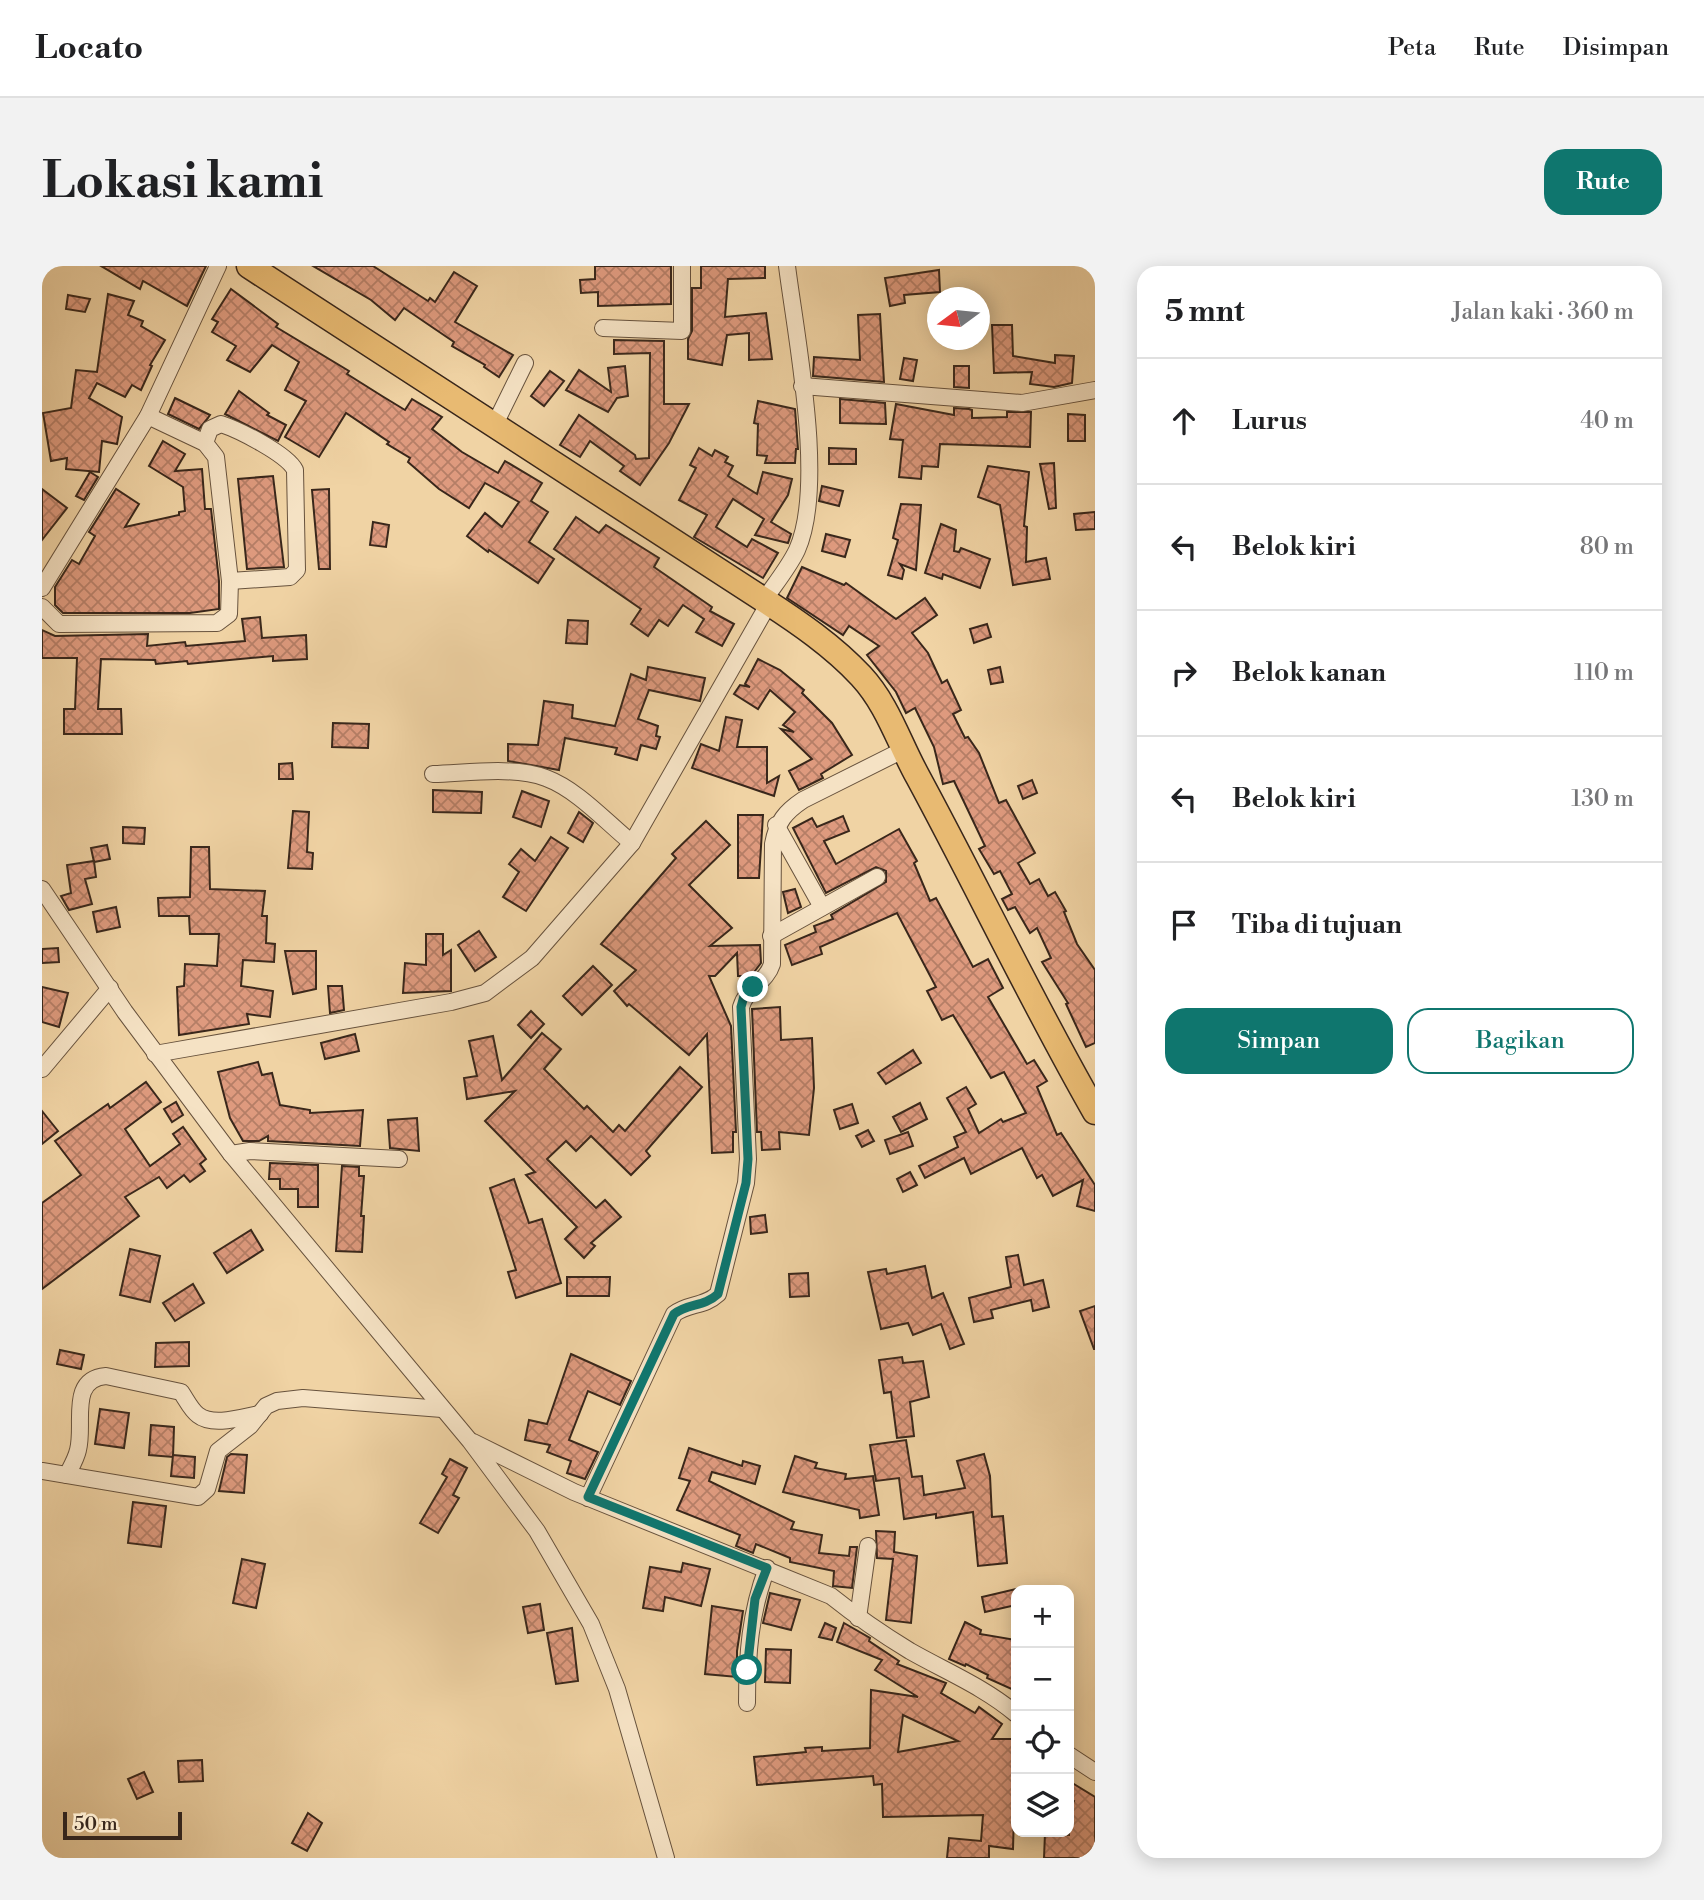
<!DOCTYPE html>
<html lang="id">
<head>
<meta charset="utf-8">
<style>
	body { margin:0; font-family:"Libre Bodoni",serif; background:#f2f2f2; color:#202124 }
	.controls { position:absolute; right:21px; bottom:21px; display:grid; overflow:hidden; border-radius:14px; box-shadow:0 4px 18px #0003 }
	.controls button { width:63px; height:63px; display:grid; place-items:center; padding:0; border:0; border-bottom:2px solid #e0e0e0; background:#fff; color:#202124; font:35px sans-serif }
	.compass { position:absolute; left:885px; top:21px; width:63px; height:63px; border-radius:50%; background:#fff; box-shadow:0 4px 18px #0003; rotate:255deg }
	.scale { position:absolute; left:21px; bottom:18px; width:119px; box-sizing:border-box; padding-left:7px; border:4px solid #39271b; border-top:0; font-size:19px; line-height:24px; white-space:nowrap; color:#39271b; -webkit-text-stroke:5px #f5e2c4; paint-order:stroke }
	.stop { position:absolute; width:21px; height:21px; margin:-16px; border:5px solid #0f766e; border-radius:50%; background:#fff }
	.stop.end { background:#0f766e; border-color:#fff; box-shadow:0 2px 7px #0008 }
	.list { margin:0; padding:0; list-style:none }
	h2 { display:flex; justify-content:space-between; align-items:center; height:91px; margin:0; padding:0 28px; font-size:30px }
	h2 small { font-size:23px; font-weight:400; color:#757577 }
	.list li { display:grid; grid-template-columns:46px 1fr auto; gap:21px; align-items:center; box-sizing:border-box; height:126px; padding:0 28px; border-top:2px solid #e0e0e0 }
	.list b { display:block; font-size:26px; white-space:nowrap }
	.list em { font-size:23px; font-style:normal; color:#757577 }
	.actions { display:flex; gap:14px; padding:21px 28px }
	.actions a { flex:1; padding:16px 0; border:2px solid #0f766e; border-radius:21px; text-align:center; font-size:24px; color:#0f766e }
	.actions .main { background:#0f766e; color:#fff }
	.icon { flex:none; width:38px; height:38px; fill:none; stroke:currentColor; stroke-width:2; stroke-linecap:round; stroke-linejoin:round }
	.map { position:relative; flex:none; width:1053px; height:1592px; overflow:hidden; border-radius:21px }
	header { display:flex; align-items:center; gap:42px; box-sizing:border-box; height:98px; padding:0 35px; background:#fff; border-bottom:2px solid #e0e0e0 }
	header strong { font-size:33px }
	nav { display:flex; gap:38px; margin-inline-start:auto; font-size:24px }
	.intro { display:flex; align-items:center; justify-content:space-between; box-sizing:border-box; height:168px; padding:0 42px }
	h1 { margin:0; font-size:49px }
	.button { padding:18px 32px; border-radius:21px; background:#0f766e; color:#fff; font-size:24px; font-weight:700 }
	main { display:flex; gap:42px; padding:0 42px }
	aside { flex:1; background:#fff; border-radius:21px; box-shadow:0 4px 18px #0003 }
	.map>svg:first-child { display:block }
	.building { fill:url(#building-cross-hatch); stroke:#39271b; stroke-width:2; fill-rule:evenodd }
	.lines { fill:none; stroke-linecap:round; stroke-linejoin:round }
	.minor-casing { stroke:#67523d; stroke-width:18 }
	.trunk-casing { stroke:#39271b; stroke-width:27 }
	.minor { stroke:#f5e2c4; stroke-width:16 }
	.trunk { stroke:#e8ba72; stroke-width:24 }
	.route { stroke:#0f766e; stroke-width:9 }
</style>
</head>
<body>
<header>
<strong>Locato</strong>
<nav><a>Peta</a><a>Rute</a><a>Disimpan</a></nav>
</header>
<div class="intro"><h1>Lokasi kami</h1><a class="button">Rute</a></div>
<main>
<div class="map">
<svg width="1053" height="1592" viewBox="0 0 1053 1592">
	<defs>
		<pattern id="building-cross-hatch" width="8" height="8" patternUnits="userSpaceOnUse" patternTransform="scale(1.75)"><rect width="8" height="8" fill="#de9a7e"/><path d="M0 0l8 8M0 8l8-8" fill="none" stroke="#b57e66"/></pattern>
	</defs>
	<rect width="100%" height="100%" fill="#f0d3a4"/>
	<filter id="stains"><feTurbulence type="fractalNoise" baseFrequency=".00286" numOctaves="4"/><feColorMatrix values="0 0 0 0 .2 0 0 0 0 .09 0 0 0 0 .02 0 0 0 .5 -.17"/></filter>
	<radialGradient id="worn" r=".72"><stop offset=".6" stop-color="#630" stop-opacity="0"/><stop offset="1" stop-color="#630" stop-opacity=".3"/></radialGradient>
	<g class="building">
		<polygon points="59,0 164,0 145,40 101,15 98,23"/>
		<polygon points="271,0 331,0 386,35 388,32 393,36 412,6 435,20 413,56 471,89 457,111 442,101 443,99 410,80 412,76 362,42 353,54 329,34"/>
		<polygon points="553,0 629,0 629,38 556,40 556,26 539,27 538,14 553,13"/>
		<polygon points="659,0 723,0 723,12 686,13 683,51 724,47 730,93 707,94 707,67 685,69 680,99 646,93 646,73 650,65 650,22 659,22"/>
		<polygon points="897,4 898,26 862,29 863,37 848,40 843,12"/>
		<polygon points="189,23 236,58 234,61 307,105 305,108 340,130 363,144 370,133 400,151 390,163 420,186 456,207 463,195 500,217 489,235 506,246 487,276 512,293 496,317 447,284 446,286 425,270 443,247 460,261 477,236 443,217 427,242 397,223 366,196 368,192 345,178 347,176 304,147 277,191 243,171 264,135 243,124 257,96 230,79 208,106 185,94 194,80 170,66 176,56 170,53"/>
		<polygon points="66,28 92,35 86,49 101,55 99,60 123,74 108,99 110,100 99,124 90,119 83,131 55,117 47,132 80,151 75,178 60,175 57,206 24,203 25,192 9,195 1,147 29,142 34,104 55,106"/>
		<polygon points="26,29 48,33 43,46 24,43"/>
		<polygon points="838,48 842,116 771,110 772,91 818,94 816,49"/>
		<polygon points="950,59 970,59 971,90 1013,97 1013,89 1032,90 1030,117 1012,121 988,118 990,106 952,107"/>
		<polygon points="572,74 622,75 622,138 647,138 627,177 598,219 578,205 582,200 548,175 538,191 518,179 537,149 593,189 594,193 607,192 608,87 572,88"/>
		<polygon points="862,92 875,94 871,115 858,113"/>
		<polygon points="583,100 586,130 575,132 566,146 524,124 537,104 569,126 566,102"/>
		<polygon points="912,100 927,100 927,122 912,121"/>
		<polygon points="508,105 522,115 502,140 489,130"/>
		<polygon points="197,125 227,147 225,149 244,159 236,175 183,148"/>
		<polygon points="133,132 168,149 166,152 157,163 126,148"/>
		<polygon points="798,133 843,137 844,158 798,157"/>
		<polygon points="716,135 753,143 756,183 754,183 753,197 723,197 725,190 715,189 716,158 712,157"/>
		<polygon points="854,138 912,149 912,142 927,143 930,144 930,152 965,151 965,146 989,146 988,181 898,178 896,201 880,200 879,213 857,211 861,174 848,173"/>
		<polygon points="1026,148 1043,149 1043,175 1026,175"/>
		<polygon points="121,175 143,188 133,205 160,203 163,243 169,243 177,315 177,343 148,347 21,347 13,339 13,321 30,294 37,298 53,270 47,266 74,223 97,238 83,261 137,249 137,246 143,245 141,221 107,200"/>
		<polygon points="657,182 670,190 673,184 686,191 683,196 691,200 686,210 715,228 721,206 750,213 746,229 729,256 749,268 746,277 713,269 722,253 691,233 674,261 705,281 710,273 736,287 721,312 652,271 665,249 637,234 654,202 648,199"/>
		<polygon points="787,182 814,183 814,198 787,198"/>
		<polygon points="1012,197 1014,242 1007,243 998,198"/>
		<polygon points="946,200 987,206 982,260 985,261 984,296 1004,292 1008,313 971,319 958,239 936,231"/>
		<polygon points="48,206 56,211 42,234 34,230"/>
		<polygon points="231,210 242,301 205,303 196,213"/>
		<polygon points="780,220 801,225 797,240 777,235"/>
		<polygon points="0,223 25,242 0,274"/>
		<polygon points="287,223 288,303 277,303 270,224"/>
		<polygon points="859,238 879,239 874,304 858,298 862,304 860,313 846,309 856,274 851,272"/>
		<polygon points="1053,246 1053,263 1034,264 1032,248"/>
		<polygon points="534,251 557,267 564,259 617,292 612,301 670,341 668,345 692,358 680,380 654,366 662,353 641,339 626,360 617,354 606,370 589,358 599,343 512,283"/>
		<polygon points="331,256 347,259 344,281 328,279"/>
		<polygon points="899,258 914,264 912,285 917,286 919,282 948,293 938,322 901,308 900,313 883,307"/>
		<polygon points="784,268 808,274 803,291 780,285"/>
		<polygon points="760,301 802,319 804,317 854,353 883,332 895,349 870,367 886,387 900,417 905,414 919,444 911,448 923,472 926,471 937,487 957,537 964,534 993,587 976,597 988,618 997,613 1006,630 1013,626 1024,645 1022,646 1035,678 1053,704 1053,777 1044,781 1024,738 1026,737 1000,696 1009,692 995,662 988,667 973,641 966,644 960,633 970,628 958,605 952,608 937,583 943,580 912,515 901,518 892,481 873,442 864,447 854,426 825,389 837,380 807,360 801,369 745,332"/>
		<polygon points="218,351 220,372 264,369 265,393 231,395 231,390 146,398 145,395 114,398 113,394 59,393 56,443 79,443 80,468 22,468 22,443 33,443 35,392 0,392 0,364 13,370 106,368 105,380 143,376 144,380 203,375 200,353"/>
		<polygon points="526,354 546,355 545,378 524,377"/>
		<polygon points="945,358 949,371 932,377 928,363"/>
		<polygon points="716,393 738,404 762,424 760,427 790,457 810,489 779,508 781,512 757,524 747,505 770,493 739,463 752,466 741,459 753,446 728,424 716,443 692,428 698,419 708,421 703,418"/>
		<polygon points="606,401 663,412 658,435 607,424 596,453 616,460 614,470 618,471 614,483 599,479 595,494 573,488 575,482 523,472 517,504 466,495 466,478 496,479 502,435 531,439 530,452 573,460 589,408 604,414"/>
		<polygon points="958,401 961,416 949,418 946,404"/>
		<polygon points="684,451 700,454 695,481 725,481 725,517 737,510 732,530 650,502 659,478 677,485"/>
		<polygon points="291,457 327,458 326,482 290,481"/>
		<polygon points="250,497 251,513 237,513 237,498"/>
		<polygon points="990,514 995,527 981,533 976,520"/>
		<polygon points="391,524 440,526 439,547 391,546"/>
		<polygon points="480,525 507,535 499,561 471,551"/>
		<polygon points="251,545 267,546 265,586 271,587 270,603 246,602"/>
		<polygon points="537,546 551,557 541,576 526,567"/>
		<polygon points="696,549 721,549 717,612 696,612"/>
		<polygon points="801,550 807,565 782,575 794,598 857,563 875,595 872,597 888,635 894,632 931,701 946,693 961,722 946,731 985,798 992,794 1005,815 995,821 1015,869 1019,867 1053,919 1053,945 1035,940 1041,914 1011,930 1000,909 995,912 980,882 929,908 922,892 883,912 877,900 916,881 912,871 924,866 905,832 924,821 934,838 926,843 937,867 959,853 961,856 984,847 962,806 949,812 911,749 900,754 885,725 894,721 855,647 778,681 780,688 750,699 743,679 774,666 772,660 791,653 789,649 844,616 844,605 834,601 784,627 751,562 770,552 775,561"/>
		<polygon points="664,555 688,579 647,619 690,662 668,680 718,679 719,697 709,710 696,710 695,687 673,710 667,710 689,760 694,866 691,866 691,886 670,887 665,768 647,789 587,738 585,740 572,725 594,704 559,678 634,592 630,588"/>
		<polygon points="81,561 103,562 102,578 81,577"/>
		<polygon points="509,571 526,582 484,645 461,631 477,606 467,598 479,583 493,595"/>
		<polygon points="65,579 68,593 52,596 49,582"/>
		<polygon points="149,581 167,581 168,623 223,625 220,650 225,650 224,677 233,678 232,696 201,694 199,720 231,725 228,751 205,748 207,758 137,769 135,721 142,720 143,698 175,700 177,668 148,668 147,650 117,650 116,632 148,631"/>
		<polygon points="52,595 54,611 43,613 50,638 27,644 19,630 29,627 25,599"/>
		<polygon points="753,623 759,641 746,647 741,626"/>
		<polygon points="74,641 78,661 55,666 51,646"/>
		<polygon points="437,665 454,691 433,705 416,679"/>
		<polygon points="384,668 401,668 401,689 409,684 409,725 361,727 363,697 384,699"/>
		<polygon points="16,682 17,696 0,697 0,683"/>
		<polygon points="243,685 274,685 274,723 251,728"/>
		<polygon points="551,700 570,719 540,749 521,730"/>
		<polygon points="286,720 300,720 302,744 288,747"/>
		<polygon points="0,721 26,727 17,761 0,756"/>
		<polygon points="738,741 739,774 770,772 772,822 767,869 737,866 738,883 720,884 719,866 715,866 710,743"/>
		<polygon points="489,745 502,758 489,772 476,759"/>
		<polygon points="500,767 519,783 502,803 542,843 545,840 571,866 577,859 583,865 638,801 660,821 604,885 608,890 589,909 549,870 534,885 524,875 505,893 554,942 563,934 579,951 549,977 553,980 542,992 523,973 535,961 484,909 493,906 443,855 473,825 425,833 422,812 435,810 427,775 451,770 460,814"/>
		<polygon points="313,768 317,785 283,793 279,777"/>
		<polygon points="871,784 879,797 844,818 836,807"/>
		<polygon points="216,796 220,809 230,807 238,839 268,844 268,847 321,844 318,880 226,875 226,870 217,875 201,875 188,852 176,806"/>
		<polygon points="104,816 119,836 83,863 108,900 138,878 131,868 141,861 164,893 158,898 163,905 148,916 142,909 125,922 117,911 83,931 97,950 0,1023 0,937 39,909 13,875 66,838 68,842"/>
		<polygon points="134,836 141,849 130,856 122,843"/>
		<polygon points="878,837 885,853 859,866 851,851"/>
		<polygon points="810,838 816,857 798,863 792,844"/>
		<polygon points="0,845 16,865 0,878"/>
		<polygon points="375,852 377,885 348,882 346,854"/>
		<polygon points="826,864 832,875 820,881 814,870"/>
		<polygon points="866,866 871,880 848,888 843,874"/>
		<polygon points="228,897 276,899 276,941 256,941 256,923 238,923 238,913 227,913"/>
		<polygon points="300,900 317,901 317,910 322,910 319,950 322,950 320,986 294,985"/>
		<polygon points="868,906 875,919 861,926 855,913"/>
		<polygon points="472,913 487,957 500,953 519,1017 474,1032 466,1006 474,1004 448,922"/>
		<polygon points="723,949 725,966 709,968 708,951"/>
		<polygon points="209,964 221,984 185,1007 172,987"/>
		<polygon points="88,983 118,990 108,1036 78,1029"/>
		<polygon points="976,989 982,1019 1001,1014 1007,1041 991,1045 989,1034 949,1044 951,1052 932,1056 927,1032 969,1021 964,991"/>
		<polygon points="883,1000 890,1032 901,1027 922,1078 908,1083 899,1058 871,1069 866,1057 839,1063 826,1006 844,1003 845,1008"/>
		<polygon points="766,1007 767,1030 748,1031 747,1008"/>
		<polygon points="525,1011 568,1011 567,1030 525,1030"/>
		<polygon points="151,1018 162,1037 133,1055 121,1037"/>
		<polygon points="1053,1040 1053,1083 1052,1083 1038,1045"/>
		<polygon points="147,1076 147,1100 113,1101 114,1077"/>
		<polygon points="18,1084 42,1089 39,1103 15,1098"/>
		<polygon points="529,1088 589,1115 578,1139 546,1125 527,1174 556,1186 543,1213 525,1207 529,1195 505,1186 508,1179 483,1174 487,1154 505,1158"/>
		<polygon points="860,1091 861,1097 881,1095 887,1131 868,1136 872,1170 855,1172 849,1126 842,1127 837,1094"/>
		<polygon points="58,1143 87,1147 82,1182 53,1178"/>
		<polygon points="109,1159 132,1161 131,1191 107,1189"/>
		<polygon points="864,1174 870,1211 880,1210 882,1229 923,1222 915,1195 942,1188 948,1210 950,1251 961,1250 965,1297 936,1300 931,1246 894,1252 894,1248 862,1253 857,1212 834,1215 828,1179"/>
		<polygon points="647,1182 700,1200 701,1195 718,1200 713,1218 670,1206 667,1215 752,1256 749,1263 780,1269 777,1287 807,1290 808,1281 815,1281 810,1322 791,1320 792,1305 748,1296 748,1292 714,1278 711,1287 694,1280 698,1269 635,1244 648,1215 637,1212"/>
		<polygon points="189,1188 205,1189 202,1227 177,1225 185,1191"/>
		<polygon points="131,1189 153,1191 152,1212 129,1210"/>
		<polygon points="753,1190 775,1197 773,1202 804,1208 803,1213 831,1210 837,1249 818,1252 817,1244 741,1226"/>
		<polygon points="408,1193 425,1202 411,1229 417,1232 396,1267 378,1257 405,1211 400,1208"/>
		<polygon points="91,1236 124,1240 119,1281 86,1277"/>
		<polygon points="834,1265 853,1266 852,1286 875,1290 869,1357 844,1354 851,1293 835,1292"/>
		<polygon points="200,1293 223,1298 214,1342 191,1337"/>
		<polygon points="641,1297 668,1303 659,1340 623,1331 621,1345 601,1342 608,1301 639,1306"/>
		<polygon points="974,1323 974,1339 943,1346 940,1331"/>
		<polygon points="728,1327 758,1334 749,1364 721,1357"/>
		<polygon points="498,1338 502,1364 486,1367 481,1341"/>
		<polygon points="670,1340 701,1345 695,1385 695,1411 663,1408"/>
		<polygon points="923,1356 939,1364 938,1368 974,1374 974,1425 945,1412 946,1409 924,1398 923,1400 907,1393"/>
		<polygon points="783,1357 794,1362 790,1374 777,1371"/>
		<path d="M802,1357L828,1372L827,1375L857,1395L855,1398L904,1417L899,1427L933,1447L937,1441L960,1458L950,1473H974L971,1583L947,1580V1592H905L907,1572L939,1575L941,1549L841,1551L840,1518L832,1519L831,1510L715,1519L712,1491L764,1486L763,1482L780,1481V1485L828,1482L829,1424L876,1431L833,1404L840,1394L795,1376ZM861,1449L916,1475L856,1486Z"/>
		<polygon points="530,1362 536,1415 514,1418 505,1367"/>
		<polygon points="724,1383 749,1384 748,1417 723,1416"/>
		<polygon points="160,1494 161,1515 137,1516 136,1495"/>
		<polygon points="102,1506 111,1526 95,1533 86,1513"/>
		<polygon points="1027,1515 1053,1531 1053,1592 1002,1592 1003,1567 1027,1569 1027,1543 1032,1535 1027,1531"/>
		<polygon points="266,1547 280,1557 265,1585 250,1577"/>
	</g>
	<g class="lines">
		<defs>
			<g id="minor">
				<polyline points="561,62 640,65 640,0"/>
				<polyline points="760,120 980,137 1053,124"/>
				<polyline points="453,158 483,97"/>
				<path d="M163,177L168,163L179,158C197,164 245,188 253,204L255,304L248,311L188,315"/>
				<polyline points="0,322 106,150 176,0"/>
				<path d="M722,334C733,318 747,301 755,284C784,219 754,72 745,0"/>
				<polyline points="0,341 17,358 175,357 187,348 188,315 174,191 163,177 106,150"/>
				<path d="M391,508C426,507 471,500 504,512C536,524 564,556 590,577"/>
				<polyline points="734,559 780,641"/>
				<polyline points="0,623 83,746 189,888 428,1175 495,1265 549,1358 575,1423 624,1592"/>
				<polyline points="729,670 835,611"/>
				<polyline points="113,788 409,736 443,727 490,692 590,577 727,337"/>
				<polyline points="0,803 68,722"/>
				<polyline points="189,888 208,885 357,893"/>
				<path d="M431,1176L532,1226L789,1330C814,1350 840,1368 868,1385C905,1406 942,1421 974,1448"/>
				<polyline points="0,1205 156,1231 165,1223 176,1185 208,1160 224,1140 235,1135 261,1132 400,1143"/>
				<path d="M25,1209C29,1201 34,1193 36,1184C43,1158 26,1113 64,1110L139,1126C144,1133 149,1144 156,1149C171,1161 201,1151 218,1148"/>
				<path d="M546,1232L632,1048C646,1037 662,1041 676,1028L704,917L706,893L699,741C705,721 724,717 730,698L731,578C735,556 743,546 761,534L861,484"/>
				<polyline points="816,1352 826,1280"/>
				<path d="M705,1437C705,1389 708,1347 725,1302"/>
				<polyline points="1027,1489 1053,1506"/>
			</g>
			<path id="trunk" d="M207,0L722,334C756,356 791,380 819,410C846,439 857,477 876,511C936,622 990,736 1053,846"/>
		</defs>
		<use href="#minor" class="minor-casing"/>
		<use href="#trunk" class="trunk-casing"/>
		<use href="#minor" class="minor"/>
		<use href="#trunk" class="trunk"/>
	</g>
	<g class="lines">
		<path class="route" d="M705,1404L713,1333L725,1302L546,1231L632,1048C646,1037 662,1041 676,1028L704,917L706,893L699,741L702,730L711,721"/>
	</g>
	<rect width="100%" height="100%" filter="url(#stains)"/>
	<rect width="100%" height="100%" fill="url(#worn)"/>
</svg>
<div class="controls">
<button>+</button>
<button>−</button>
<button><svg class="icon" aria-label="locate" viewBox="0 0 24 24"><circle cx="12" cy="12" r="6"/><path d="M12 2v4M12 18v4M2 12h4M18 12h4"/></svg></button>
<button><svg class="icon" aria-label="layers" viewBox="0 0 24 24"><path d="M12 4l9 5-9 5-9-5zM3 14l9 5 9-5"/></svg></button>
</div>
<svg class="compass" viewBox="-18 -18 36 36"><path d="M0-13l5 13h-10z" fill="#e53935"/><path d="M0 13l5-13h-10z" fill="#757577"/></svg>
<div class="scale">50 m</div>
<div class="stop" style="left:705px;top:1404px"></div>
<div class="stop end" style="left:711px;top:721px"></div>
</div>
<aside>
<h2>5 mnt<small>Jalan kaki · 360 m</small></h2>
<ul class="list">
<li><svg class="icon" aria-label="ahead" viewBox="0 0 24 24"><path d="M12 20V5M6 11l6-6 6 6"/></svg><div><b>Lurus</b></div><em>40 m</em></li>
<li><svg class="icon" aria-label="left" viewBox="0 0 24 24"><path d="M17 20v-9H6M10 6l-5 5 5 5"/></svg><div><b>Belok kiri</b></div><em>80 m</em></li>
<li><svg class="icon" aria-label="right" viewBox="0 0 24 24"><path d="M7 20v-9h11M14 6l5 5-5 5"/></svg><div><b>Belok kanan</b></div><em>110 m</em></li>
<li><svg class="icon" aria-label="left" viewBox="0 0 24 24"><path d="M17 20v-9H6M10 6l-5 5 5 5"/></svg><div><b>Belok kiri</b></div><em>130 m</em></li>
<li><svg class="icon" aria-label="arrive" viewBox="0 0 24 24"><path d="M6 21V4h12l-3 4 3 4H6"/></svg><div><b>Tiba di tujuan</b></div></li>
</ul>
<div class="actions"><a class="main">Simpan</a><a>Bagikan</a></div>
</aside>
</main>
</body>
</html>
